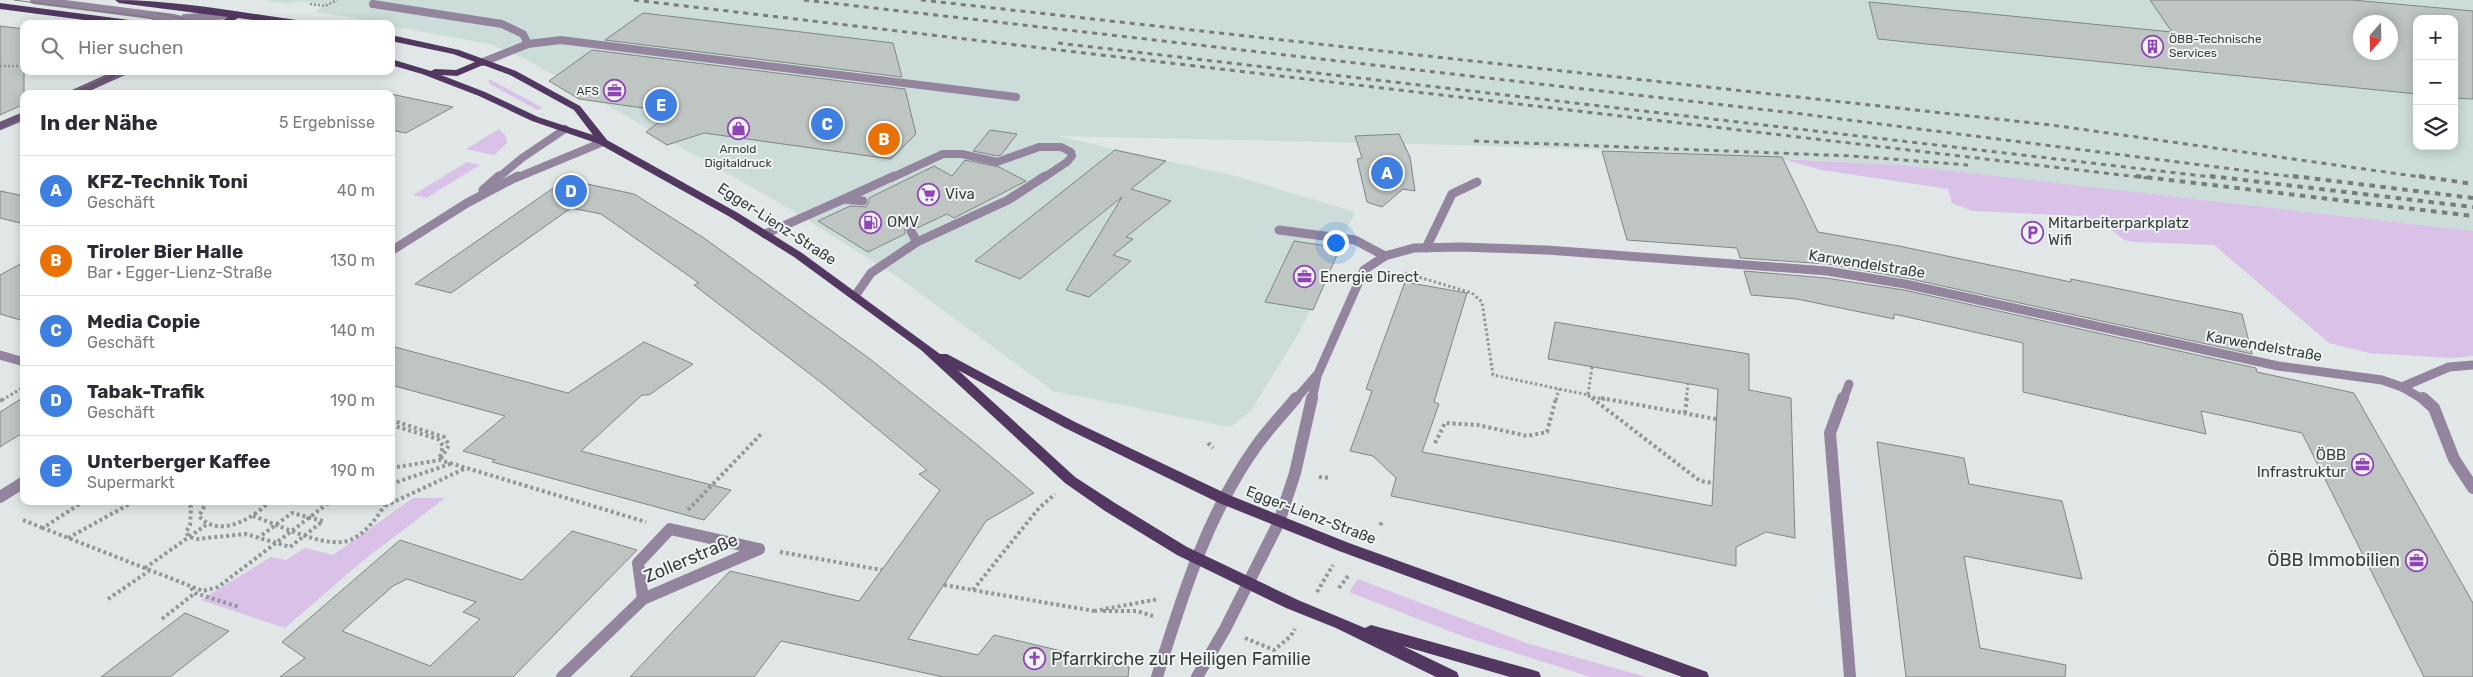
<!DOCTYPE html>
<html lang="de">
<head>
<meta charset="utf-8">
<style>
	body { margin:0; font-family:Rubik,sans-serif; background:#f2f2f3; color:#2b2b33 }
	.controls { position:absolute; right:15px; top:15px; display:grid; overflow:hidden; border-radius:10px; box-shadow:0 2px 12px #0003 }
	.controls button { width:45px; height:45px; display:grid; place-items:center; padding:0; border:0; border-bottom:1px solid #e1e1e2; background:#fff; color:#2b2b33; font:25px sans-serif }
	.compass { position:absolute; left:2353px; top:15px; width:45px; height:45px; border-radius:50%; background:#fff; box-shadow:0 2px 12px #0003; rotate:200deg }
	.you { position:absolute; left:1335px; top:242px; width:18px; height:18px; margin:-12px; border:4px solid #fff; border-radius:50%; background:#1a73e8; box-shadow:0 0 0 8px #1a73e833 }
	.badge { display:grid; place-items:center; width:32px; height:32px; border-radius:50%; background:#d93025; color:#fff; font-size:16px; font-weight:700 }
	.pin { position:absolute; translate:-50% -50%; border:2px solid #fff; box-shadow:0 1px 5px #0006 }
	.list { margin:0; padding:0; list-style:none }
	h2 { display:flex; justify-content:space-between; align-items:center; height:65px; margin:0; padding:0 20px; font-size:21px }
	h2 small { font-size:16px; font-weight:400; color:#7c7c81 }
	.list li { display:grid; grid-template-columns:32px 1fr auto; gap:15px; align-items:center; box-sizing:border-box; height:70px; padding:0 20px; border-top:1px solid #e1e1e2 }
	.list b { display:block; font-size:19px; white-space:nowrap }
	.list p { margin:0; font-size:16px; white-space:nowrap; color:#7c7c81 }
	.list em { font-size:16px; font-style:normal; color:#7c7c81 }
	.icon { flex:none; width:28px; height:28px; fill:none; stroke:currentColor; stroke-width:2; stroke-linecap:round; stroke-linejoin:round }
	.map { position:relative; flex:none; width:2473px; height:677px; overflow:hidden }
	.search { position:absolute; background:#fff; box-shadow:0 2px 12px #0003; left:20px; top:20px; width:375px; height:55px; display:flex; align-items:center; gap:12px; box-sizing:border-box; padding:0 18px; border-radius:10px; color:#7c7c81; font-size:19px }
	.panel { position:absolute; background:#fff; box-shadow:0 2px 12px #0003; left:20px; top:90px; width:375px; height:415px; border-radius:10px }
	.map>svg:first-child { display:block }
	.built { fill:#ccdcd9; fill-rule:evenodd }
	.green { fill:#d9c1e7 }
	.building { fill:#bec5c3; stroke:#7f8684; fill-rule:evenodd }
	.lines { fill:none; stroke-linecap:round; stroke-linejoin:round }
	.path-far2 { stroke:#939797; stroke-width:2.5; stroke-dasharray:2 2; stroke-linecap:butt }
	.path-far1 { stroke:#939797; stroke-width:3; stroke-dasharray:2.5 2.5; stroke-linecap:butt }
	.path { stroke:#939797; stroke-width:4; stroke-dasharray:3 3; stroke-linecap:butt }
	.lane-far2 { stroke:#94859e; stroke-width:8 }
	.lane-far1 { stroke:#94859e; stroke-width:9 }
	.lane { stroke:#94859e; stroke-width:12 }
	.street-far2 { stroke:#94859e; stroke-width:8 }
	.street-far1 { stroke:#94859e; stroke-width:9 }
	.street { stroke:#94859e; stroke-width:12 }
	.secondary { stroke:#6e577b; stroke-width:8 }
	.primary { fill:#523761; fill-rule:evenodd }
	.tram { stroke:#787c7b; stroke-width:1 }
	.rail-far1 { stroke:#787c7b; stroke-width:3; stroke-dasharray:5 5; stroke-linecap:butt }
	.rail { stroke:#787c7b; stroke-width:4; stroke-dasharray:5.5 5.5; stroke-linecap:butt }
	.labels { text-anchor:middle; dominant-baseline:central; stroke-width:4; stroke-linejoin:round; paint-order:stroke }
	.far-poi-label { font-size:12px; fill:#3b3d3d; stroke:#edf4f3; text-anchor:start }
	.poi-label { font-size:15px; fill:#3b3d3d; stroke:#edf4f3; text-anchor:start }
	.street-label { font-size:15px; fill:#3b3d3d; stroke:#edf4f3 }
	.near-street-label { font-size:18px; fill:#3b3d3d; stroke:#edf4f3 }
	.near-poi-label { font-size:18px; fill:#3b3d3d; stroke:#edf4f3; text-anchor:end }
</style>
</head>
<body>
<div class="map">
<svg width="2473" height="677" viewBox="0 0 2473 677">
	<rect width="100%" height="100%" fill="#e0e7e6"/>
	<path class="built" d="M268,0H2473V231L1901,165L1643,151L1458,145L1057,136L1235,176L1355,212L1301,329L1251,411L1230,427L1053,391L898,277L790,209L529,61L490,44L391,26V24L316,12L324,4L297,1L290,4L266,1ZM2417,19H2454V146H2417ZM2360,22H2390V52H2360Z"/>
	<g class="green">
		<polygon points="488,80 491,80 543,108 537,110 490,84"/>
		<polygon points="499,129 506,136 507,143 494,155 466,149"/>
		<polygon points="1782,159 1901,165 2473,231 2473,356 2452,358 2369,353 2329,343 2214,245 2136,242 2124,240 2111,229 2080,216 1972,211 1952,203 1948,189 1822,170"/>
		<polygon points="467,162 480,165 426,198 413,195"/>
		<polygon points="413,498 445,498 360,563 285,628 201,600 271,557 286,560 305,548 333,555"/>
		<polygon points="1358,579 1526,643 1646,677 1591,677 1462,636 1349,592"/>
	</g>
	<g class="building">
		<path d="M2150,0H2352L2473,11V99L2454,98V19H2417V94L1878,39L1869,2L2172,32ZM2360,22H2390V52H2360Z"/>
		<polygon points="643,13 893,43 902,77 605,40"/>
		<polygon points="0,26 24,29 24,104 0,115"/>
		<polygon points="592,50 905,89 916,134 891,159 704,133 667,145 646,132 672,112 579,99 549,81"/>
		<polygon points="391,94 453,107 406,133 391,130"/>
		<polygon points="990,130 1017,134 1001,155 997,156 973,151"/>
		<polygon points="1399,134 1410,157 1415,191 1403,189 1382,207 1367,202 1357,159 1362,158 1355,136"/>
		<polygon points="1115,150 1166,161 1131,189 1171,201 1126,237 1133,239 1113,255 1131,261 1089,297 1066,290 1122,197 1020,279 975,261"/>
		<polygon points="1602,151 1782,157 1818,232 1899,246 2071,282 2071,279 2242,314 2252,354 1906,278 1827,264 1740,258 1737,248 1627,240"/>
		<polygon points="965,160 999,167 1026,181 954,218 947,214 917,228 914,225 908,225 905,228 905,234 868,252 818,221 850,206 866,207 869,202 869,198 934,166 952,176"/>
		<polygon points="573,181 634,194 704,238 870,359 975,443 1034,493 986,521 908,639 978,655 994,635 1129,667 1128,677 943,677 781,641 754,677 630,677 730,571 859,601 940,490 919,474 927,470 823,384 694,285 699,283 601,214 571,208 451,293 415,284 559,184"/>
		<polygon points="0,191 24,196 24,224 0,218"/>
		<polygon points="1294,241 1340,248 1313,310 1265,302"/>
		<polygon points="24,262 24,321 0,314 0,275"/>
		<polygon points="1744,271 1826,278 1904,290 2256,368 2257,372 2354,393 2473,603 2473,677 2424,677 2302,433 2201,411 2206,434 2023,392 2023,343 1894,314 1894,319 1797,299 1751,295"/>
		<polygon points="1405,282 1467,293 1434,402 1439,404 1422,452 1712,506 1718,389 1548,359 1555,322 1749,354 1749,390 1791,398 1795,538 1766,532 1736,547 1736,566 1391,496 1396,478 1373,456 1350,451 1372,391 1366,389"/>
		<polygon points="644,342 693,364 649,395 642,395 581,451 731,490 704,520 492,462 495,460 463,451 505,416 391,385 391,346 568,393"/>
		<polygon points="24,397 24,432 0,447 0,412"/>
		<polygon points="1877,442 1964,458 1969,484 2062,501 2082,579 1964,556 1980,648 2066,665 2065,677 1906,677"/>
		<path d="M572,531L637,550L513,677H280L305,658L282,642L400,540L522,580ZM407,579L476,602L463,612L480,619L430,666L342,631L393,586Z"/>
		<polygon points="185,613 229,631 170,677 101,677"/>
	</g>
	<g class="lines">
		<g class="path-far2">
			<polyline points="310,4 325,6 337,0"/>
			<polyline points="0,58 0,65"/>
			<polyline points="0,66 24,66"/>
		</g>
		<g class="path-far1">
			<polyline points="1405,273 1472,293 1482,302 1493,375 1588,395 1592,367"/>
			<polyline points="1588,395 1594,400"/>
			<polyline points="1588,396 1608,400"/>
			<polyline points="2,400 24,387"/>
			<polyline points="1556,400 1559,389"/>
			<polyline points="1686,400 1688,384"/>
		</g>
		<g class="path">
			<polyline points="1592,398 1700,481 1713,483"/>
			<polyline points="1601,398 1716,419"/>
			<polyline points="0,401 5,398"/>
			<polyline points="1685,413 1687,398"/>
			<polyline points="391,420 444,437 449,445 440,460"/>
			<polyline points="391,425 438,439 443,446 440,457"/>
			<polyline points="1208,443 1213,448"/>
			<polyline points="1435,443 1445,423 1478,425 1527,436 1547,432 1556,398"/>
			<polyline points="391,468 440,460 646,522"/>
			<polyline points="1319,477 1330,478"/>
			<polyline points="391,484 450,464"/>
			<polyline points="391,486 391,493"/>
			<polyline points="84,501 43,528 203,591 218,587 331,501"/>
			<polyline points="185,501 191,507 190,525 186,532 189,537 197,539 246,534 290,547 323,521 292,513 259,537"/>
			<path d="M207,501L199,516C218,539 253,519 270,501"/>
			<polyline points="385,506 466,468"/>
			<polyline points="688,510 762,433"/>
			<path d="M253,516C276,524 318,545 342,542C362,540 378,517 387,501"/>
			<polyline points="23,520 43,528"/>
			<polyline points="1380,525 1383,521"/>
			<polyline points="68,538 135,501"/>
			<polyline points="780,552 882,570"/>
			<polyline points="145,568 206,525"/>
			<polyline points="944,585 1094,611"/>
			<polyline points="191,588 195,593 239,607"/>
			<polyline points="1339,588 1348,576"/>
			<polyline points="973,590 1039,508 1055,494"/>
			<polyline points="1317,592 1333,565"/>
			<polyline points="108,599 149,571"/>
			<polyline points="1094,611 1159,599"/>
			<polyline points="1103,611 1137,611 1153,616"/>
			<polyline points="162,619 195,593"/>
			<polyline points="1245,638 1274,650 1290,637 1295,629"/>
		</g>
		<g class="lane-far2">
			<polyline points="34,0 174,18 196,24"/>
			<polyline points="373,4 502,24 523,34 528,44"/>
			<polyline points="185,18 230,15"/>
			<polyline points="483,62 528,44 561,40 1016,97"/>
			<polyline points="891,178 943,154 962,154 997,162 1039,147 1061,147 1071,152 1072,156 1067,162 1043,178"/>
		</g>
		<g class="lane-far1">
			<polyline points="844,199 894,176"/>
			<polyline points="1279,230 1355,240 1385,256"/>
			<polyline points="765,234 844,199 863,201"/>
			<polyline points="917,242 1008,200 1045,176"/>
			<polyline points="1426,248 1452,194 1477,182"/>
			<polyline points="855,296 871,273 917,242 911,231"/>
			<polyline points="1843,400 1849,384"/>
		</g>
		<polyline class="lane" points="1843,398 1830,433 1850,677"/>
		<g class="street-far2">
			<polyline points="498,178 522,158 565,129"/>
			<polyline points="516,178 603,142"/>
		</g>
		<g class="street-far1">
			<polyline points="483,190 499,176"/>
			<polyline points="391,251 467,203 518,176"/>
			<polyline points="0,355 24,362"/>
			<polyline points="2402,387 2449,367 2473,365"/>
			<polyline points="1295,400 1316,376"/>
			<polyline points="1312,400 1317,376 1364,270 1385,256 1414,248 1461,247 1547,250 1827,271 1905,284 2278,366 2382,380 2402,387 2424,400"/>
		</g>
		<g class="street">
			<polyline points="2423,398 2434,408 2454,459 2473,488"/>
			<polyline points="0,497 24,482"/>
			<polyline points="643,599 638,563 670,529 759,549"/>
			<polyline points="562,677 643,599 759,549"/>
			<path d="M1157,677C1182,597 1207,514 1257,445C1269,428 1283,414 1296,398"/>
			<polyline points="1197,677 1225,629 1279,522 1295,473 1312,398"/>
		</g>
		<g class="secondary">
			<polyline points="73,94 124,71"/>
			<polyline points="0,126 24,116"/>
		</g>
		<g class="primary">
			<path d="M115,0C178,0 242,13 304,21L308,24H282L238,18L228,24H218L228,17L119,3Z"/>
			<polygon points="0,3 137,21 141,24 115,24 0,9"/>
			<path d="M391,35L459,50L516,71L580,106L607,140L738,213L802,253L940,354H947L1075,422L1229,495L1349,543L1707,672L1709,677H1682L1339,551L1219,503L1065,428L958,370L1075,477L1115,503L1187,547L1298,600L1365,628L1371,625L1533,670L1539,672L1541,677H1510L1403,646L1457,672L1459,677H1436L1336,628L1286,608L1177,555L1105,511L1065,483L921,350L794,257L730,217L599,144L532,121L479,96L422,74L391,65V59L431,71L435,69L456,70L475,62L453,54L391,41ZM483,65L510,75L574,110L593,135L538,117L485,92L441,75L457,76Z"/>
		</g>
		<g class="tram">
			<polyline points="14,0 146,17 170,24"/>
			<polyline points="156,13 181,18 194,24"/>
			<polyline points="112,79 130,71"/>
			<polyline points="67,94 118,71"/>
			<polyline points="0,130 24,119"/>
		</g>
		<g class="rail-far1">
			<polyline points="634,0 2147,178"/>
			<polyline points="804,0 1794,113 2303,178"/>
			<polyline points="921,0 2051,125 2428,178"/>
			<polyline points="1058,43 2220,178"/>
			<polyline points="1474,141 1852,156 1968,165"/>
		</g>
		<g class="rail">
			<polyline points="2136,176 2473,216"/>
			<polyline points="2210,176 2473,207"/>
			<polyline points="2293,176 2473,198"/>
			<polyline points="2419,176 2473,184"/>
		</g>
	</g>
	<defs>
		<symbol id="building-ring" viewBox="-11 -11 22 22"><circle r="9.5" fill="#edf4f3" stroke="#9044b5" stroke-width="1.5"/><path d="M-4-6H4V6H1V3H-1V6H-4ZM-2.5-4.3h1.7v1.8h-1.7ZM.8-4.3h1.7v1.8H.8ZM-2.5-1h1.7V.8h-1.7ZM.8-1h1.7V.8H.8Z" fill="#9044b5"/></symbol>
		<symbol id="office-ring" viewBox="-11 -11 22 22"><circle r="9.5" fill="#edf4f3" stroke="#9044b5" stroke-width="1.5"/><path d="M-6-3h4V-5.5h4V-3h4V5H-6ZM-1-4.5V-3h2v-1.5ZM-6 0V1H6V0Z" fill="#9044b5"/></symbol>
		<symbol id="shop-ring" viewBox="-11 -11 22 22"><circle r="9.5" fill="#edf4f3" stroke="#9044b5" stroke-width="1.5"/><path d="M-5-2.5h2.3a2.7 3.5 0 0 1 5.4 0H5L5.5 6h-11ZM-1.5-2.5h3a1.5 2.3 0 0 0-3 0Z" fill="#9044b5"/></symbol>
		<symbol id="supermarket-ring" viewBox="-11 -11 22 22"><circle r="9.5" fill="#edf4f3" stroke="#9044b5" stroke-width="1.5"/><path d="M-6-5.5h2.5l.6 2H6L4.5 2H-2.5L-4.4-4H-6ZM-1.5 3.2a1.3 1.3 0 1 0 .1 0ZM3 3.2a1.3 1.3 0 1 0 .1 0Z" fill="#9044b5"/></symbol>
		<symbol id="fuel-ring" viewBox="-11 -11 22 22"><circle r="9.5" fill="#edf4f3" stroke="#9044b5" stroke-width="1.5"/><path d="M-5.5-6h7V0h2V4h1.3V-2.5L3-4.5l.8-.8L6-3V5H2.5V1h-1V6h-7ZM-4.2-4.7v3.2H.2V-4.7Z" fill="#9044b5"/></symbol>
		<symbol id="parking-ring" viewBox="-11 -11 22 22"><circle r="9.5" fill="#edf4f3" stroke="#9044b5" stroke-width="1.5"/><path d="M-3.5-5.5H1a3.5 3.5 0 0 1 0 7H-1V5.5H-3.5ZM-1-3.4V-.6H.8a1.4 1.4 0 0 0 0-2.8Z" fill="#9044b5"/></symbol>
		<symbol id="church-ring" viewBox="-11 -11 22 22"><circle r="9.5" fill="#edf4f3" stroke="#9044b5" stroke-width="1.5"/><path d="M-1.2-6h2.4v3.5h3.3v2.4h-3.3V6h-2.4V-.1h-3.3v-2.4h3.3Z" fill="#9044b5"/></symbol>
	</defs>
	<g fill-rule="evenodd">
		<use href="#building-ring" x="2140" y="34" width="25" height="25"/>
		<use href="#office-ring" x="602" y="78" width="25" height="25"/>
		<use href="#shop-ring" x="726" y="116" width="25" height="25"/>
		<use href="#supermarket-ring" x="916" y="182" width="25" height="25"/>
		<use href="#fuel-ring" x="858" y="210" width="25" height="25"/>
		<use href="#parking-ring" x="2020" y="220" width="25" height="25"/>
		<use href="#office-ring" x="1292" y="264" width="25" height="25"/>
		<use href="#office-ring" x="2350" y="452" width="25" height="25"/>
		<use href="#office-ring" x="2404" y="548" width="25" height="25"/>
		<use href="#church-ring" x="1022" y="646" width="25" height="25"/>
	</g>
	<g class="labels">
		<g class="far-poi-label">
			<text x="2169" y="39">ÖBB-Technische<tspan x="2169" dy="14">Services</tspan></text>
			<text x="599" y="91" text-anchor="end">AFS</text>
			<text x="738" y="149" text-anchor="middle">Arnold<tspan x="738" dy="14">Digitaldruck</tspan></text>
		</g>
		<g class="poi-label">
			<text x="945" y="194">Viva</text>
			<text x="887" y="222">OMV</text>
			<text x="2048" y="223">Mitarbeiterparkplatz<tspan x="2048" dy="17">Wifi</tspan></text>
			<text x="1320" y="277">Energie Direct</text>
			<text x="2346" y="455" text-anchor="end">ÖBB<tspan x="2346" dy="17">Infrastruktur</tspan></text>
		</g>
		<g class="street-label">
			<text transform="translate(777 224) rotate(33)">Egger-Lienz-Straße</text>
			<text transform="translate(1867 264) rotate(9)">Karwendelstraße</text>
			<text transform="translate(2264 346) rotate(10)">Karwendelstraße</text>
			<text transform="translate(1311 515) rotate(21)">Egger-Lienz-Straße</text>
		</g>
		<g class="near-street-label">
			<text transform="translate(691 558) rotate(-23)">Zollerstraße</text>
		</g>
		<g class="near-poi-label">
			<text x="2400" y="560">ÖBB Immobilien</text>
			<text x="1051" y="659" text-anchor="start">Pfarrkirche zur Heiligen Familie</text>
		</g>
	</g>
</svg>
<div class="controls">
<button>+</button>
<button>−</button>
<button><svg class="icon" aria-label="layers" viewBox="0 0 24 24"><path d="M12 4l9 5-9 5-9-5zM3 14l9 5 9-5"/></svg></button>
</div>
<svg class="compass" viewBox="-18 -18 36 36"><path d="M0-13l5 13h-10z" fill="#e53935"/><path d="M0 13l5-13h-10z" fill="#7c7c81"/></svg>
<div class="you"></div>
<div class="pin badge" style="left:1387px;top:173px;background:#3f7fe0">A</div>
<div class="pin badge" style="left:884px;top:139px;background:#e8710a">B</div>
<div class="pin badge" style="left:827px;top:124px;background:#3f7fe0">C</div>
<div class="pin badge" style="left:571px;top:191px;background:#3f7fe0">D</div>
<div class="pin badge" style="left:661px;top:105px;background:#3f7fe0">E</div>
<div class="search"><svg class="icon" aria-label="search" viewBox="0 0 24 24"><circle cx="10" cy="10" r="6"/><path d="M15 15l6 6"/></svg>Hier suchen</div>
<section class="panel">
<h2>In der Nähe<small>5 Ergebnisse</small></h2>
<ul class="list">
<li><span class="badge" style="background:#3f7fe0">A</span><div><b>KFZ-Technik Toni</b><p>Geschäft</p></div><em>40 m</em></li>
<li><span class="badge" style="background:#e8710a">B</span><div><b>Tiroler Bier Halle</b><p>Bar · Egger-Lienz-Straße</p></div><em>130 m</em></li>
<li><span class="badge" style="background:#3f7fe0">C</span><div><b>Media Copie</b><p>Geschäft</p></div><em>140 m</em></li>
<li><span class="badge" style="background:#3f7fe0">D</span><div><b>Tabak-Trafik</b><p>Geschäft</p></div><em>190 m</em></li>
<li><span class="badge" style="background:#3f7fe0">E</span><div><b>Unterberger Kaffee</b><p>Supermarkt</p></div><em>190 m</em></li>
</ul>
</section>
</div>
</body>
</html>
